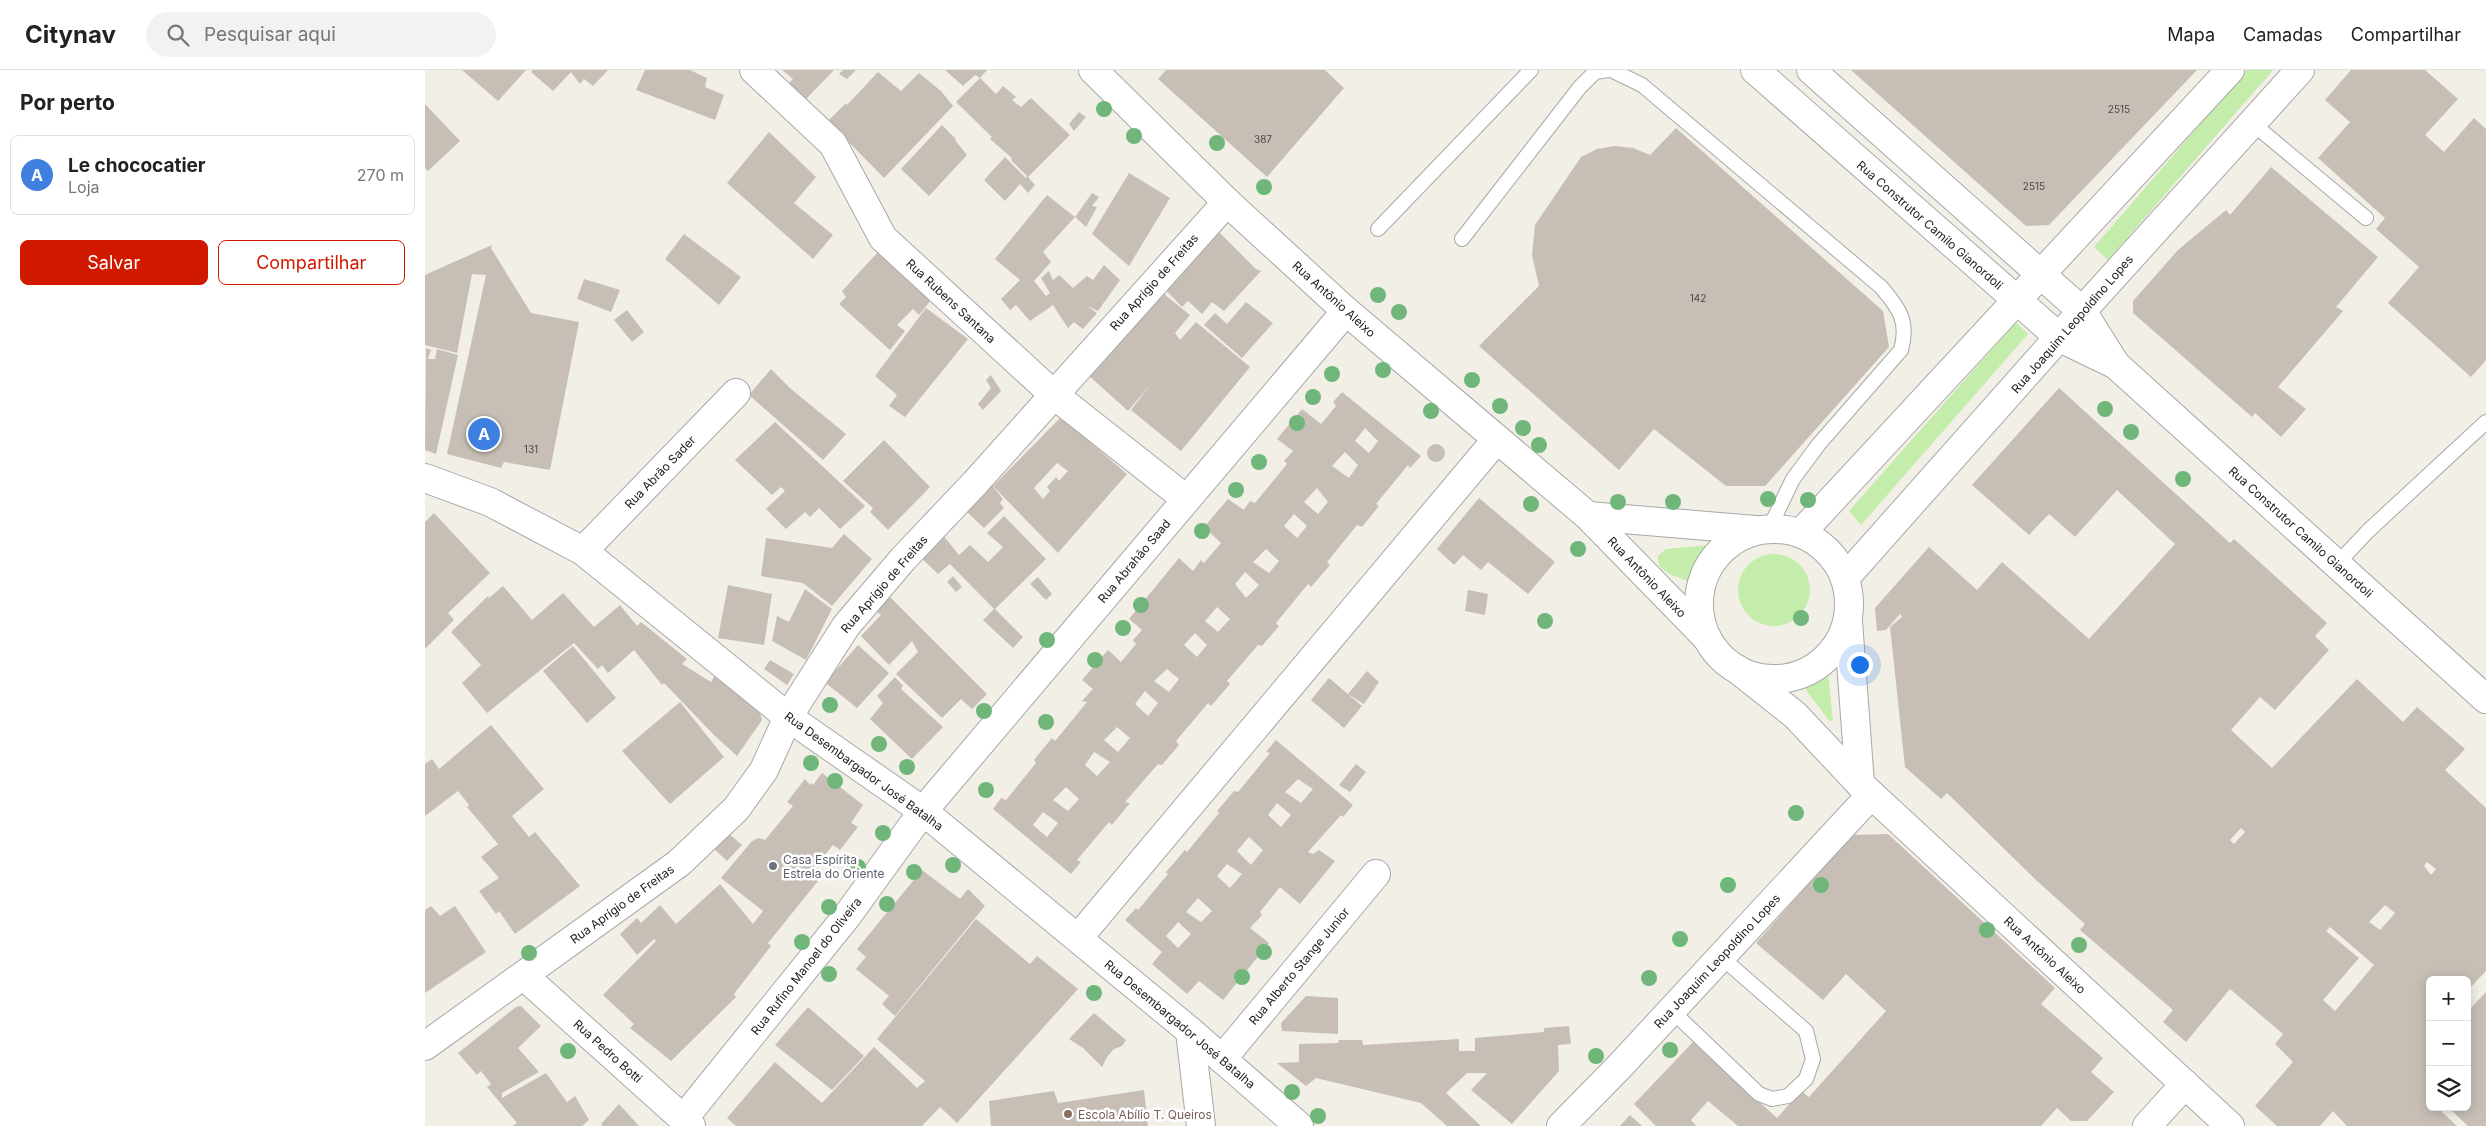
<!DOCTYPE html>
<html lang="pt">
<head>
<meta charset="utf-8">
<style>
	body { margin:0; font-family:Inter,sans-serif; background:#f2f2f2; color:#222 }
	.controls { position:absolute; right:15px; bottom:15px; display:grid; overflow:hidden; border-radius:8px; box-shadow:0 2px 12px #0003 }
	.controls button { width:45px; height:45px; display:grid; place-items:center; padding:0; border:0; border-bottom:1px solid #e0e0e0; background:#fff; color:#222; font:25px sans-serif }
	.you { position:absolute; left:1434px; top:594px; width:18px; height:18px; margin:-12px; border:4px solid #fff; border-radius:50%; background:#1a73e8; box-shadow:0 0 0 8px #1a73e833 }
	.badge { display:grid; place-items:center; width:32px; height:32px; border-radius:50%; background:#d11900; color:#fff; font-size:16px; font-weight:700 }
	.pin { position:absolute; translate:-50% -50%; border:2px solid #fff; box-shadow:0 1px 5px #0006 }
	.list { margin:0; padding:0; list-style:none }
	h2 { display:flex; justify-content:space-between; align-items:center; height:65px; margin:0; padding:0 20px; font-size:21px }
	h2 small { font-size:16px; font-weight:400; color:#767676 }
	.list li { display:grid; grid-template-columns:32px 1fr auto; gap:15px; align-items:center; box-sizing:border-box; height:80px; margin:0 10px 10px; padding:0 10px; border:1px solid #e0e0e0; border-radius:8px }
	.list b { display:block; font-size:19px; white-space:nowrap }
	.list p { margin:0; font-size:16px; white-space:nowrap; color:#767676 }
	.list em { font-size:16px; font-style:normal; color:#767676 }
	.actions { display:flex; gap:10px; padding:15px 20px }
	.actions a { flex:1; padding:11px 0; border:1px solid #d11900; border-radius:8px; text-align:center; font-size:18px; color:#d11900 }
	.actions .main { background:#d11900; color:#fff }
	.icon { flex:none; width:28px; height:28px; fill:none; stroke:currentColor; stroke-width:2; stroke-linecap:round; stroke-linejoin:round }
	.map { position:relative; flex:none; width:2061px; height:1056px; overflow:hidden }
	header { display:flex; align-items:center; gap:30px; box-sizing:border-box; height:70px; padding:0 25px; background:#fff; border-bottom:1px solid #e0e0e0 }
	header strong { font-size:24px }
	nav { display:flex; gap:28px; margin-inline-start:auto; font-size:18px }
	.search { width:350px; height:45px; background:#f2f2f2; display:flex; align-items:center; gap:12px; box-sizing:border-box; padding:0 18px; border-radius:28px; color:#767676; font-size:19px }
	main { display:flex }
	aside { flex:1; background:#fff }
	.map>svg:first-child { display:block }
	.grass { fill:#c4edab }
	.building { fill:#c7bfb6; fill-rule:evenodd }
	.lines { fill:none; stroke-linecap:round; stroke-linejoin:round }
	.service-casing { stroke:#a8a8a8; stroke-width:16 }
	.minor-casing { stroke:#a8a8a8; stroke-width:30 }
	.service { stroke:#fff; stroke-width:14 }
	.minor { stroke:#fff; stroke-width:28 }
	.tree { fill:#70b67a }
	.worship-dot { fill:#6b7280; stroke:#fff; stroke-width:2 }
	.education-dot { fill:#8d6e63; stroke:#fff; stroke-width:2 }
	.labels { text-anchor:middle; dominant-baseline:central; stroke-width:5; stroke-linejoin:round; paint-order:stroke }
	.number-label { font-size:10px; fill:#4a4846 }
	.street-label { font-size:12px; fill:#212121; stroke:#fff }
	.worship-label { font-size:12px; fill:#5b616d; stroke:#fff; text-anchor:start }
	.education-label { font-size:12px; fill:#785e54; stroke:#fff; text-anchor:start }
</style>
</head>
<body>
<header>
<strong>Citynav</strong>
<div class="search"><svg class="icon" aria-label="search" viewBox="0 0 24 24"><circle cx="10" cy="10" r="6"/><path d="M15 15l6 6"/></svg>Pesquisar aqui</div>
<nav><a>Mapa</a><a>Camadas</a><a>Compartilhar</a></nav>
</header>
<main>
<aside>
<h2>Por perto<small></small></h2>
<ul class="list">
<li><span class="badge" style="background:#3f7fe0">A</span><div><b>Le chococatier</b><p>Loja</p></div><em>270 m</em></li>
</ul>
<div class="actions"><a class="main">Salvar</a><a>Compartilhar</a></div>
</aside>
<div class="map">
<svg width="2061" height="1056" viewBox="0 0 2061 1056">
	<rect width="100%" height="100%" fill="#f2efe7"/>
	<g class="grass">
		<polygon points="1822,0 1848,0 1683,190 1669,177"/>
		<polygon points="1591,252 1603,264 1436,455 1424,441"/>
		<path d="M1285,475L1288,478L1271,515C1258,507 1230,505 1233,486L1241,479Z"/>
		<circle cx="1349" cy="520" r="36"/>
		<polygon points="1400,593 1402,595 1408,651 1404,651 1374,610"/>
	</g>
	<g class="building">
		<polygon points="37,0 101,0 73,31"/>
		<polygon points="108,0 183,0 168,16 159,9 155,14 146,2 128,21 106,2"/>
		<polygon points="220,0 265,0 282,8 280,17 299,25 290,50 211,20"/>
		<polygon points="357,0 409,0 381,29 364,13 368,9"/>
		<polygon points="418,0 431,0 422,9 414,4"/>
		<polygon points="520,0 562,0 555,8 571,24 578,16 591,27 587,30 596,37 606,28 645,65 603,107 610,115 603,123 595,114 580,131 559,110 580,87 601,108 602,106 586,90 587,88 565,69 567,67 531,32 555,8 550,5 538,16"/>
		<polygon points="741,0 900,0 919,18 842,107 733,9"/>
		<polygon points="1426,0 1772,0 1624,155 1601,156"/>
		<polygon points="1926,0 2000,0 2033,29 2000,65 2019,82 2049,48 2061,59 2061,290 2046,307 1963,233 1994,197 1951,159 1960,148 1893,88 1925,52 1900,30"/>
		<polygon points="453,2 476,21 494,3 516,21 528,36 459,108 403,51 421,33 422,35"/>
		<polygon points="0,34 35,71 3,101 0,98"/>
		<polygon points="654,42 661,47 649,61 644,54"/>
		<polygon points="517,55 531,69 530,70 542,85 504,126 476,99"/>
		<polygon points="1251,58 1458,241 1464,277 1340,416 1301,416 1229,359 1194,400 1054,276 1114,216 1107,185 1110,155 1156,87 1172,79 1190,76 1208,78 1225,85"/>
		<polygon points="344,62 391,107 369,133 408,165 388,189 302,113"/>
		<polygon points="1846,97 1953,187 1911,237 1918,241 1853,317 1881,339 1856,367 1830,343 1827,347 1708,243 1708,231 1753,180 1801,140 1805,145"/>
		<polygon points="704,103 745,128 704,196 667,164"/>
		<polygon points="667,123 674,127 667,136 672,137 661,157 650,147"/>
		<polygon points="622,125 650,147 618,182 626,192 609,211 621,226 625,223 616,208 624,201 628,210 634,205 648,218 662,206 668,210 679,195 695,210 673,241 661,235 672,243 658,259 649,252 643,258 628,235 605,251 591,235 585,240 576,229 595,210 570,189"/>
		<polygon points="791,159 831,199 836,201 799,241 787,232 777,244 763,231 757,237 739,218"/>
		<polygon points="259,164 316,207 294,235 240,189"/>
		<polygon points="67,175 66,178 106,243 154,252 125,400 79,392 76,398 22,384 61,205 47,204 32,283 0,275 0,205"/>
		<polygon points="454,181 507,229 494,245 488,239 472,255 480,261 465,280 414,234 421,227 417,221"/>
		<polygon points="159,209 195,220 186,242 152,229"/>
		<polygon points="734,220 765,245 750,263 755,270 771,252 825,297 756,381 706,340 727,313 703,341 662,304"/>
		<polygon points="821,232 848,253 817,288 779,255 790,243 802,254"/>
		<polygon points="501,238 543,269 480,347 464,336 472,325 450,306"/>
		<polygon points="202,240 219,262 207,272 189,250"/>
		<polygon points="1,278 6,280 3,289 10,289 12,279 33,285 11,384 0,380"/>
		<polygon points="346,299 366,319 421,364 398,390 324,325"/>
		<polygon points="566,305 576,321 558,340 553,334 566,318 561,310"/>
		<path d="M1634,318L1805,473L1809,469L1902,553L1890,566L1904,580L1850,640L1835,627L1806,660L1847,698L1932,609L1978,652L1992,637L2040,679L2020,700L2061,738V901L2042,921V910H2005V1037H2021L2017,1042L2032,1056H1922L1908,1041L1895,1056H1852L1830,1036L1868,992L1850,974L1858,964L1805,919L1761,972L1738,952L1748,940L1655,860L1660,854L1612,811L1522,723L1516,729L1480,697L1465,557L1477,547L1475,544L1461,560L1452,561L1450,538L1504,477L1552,520L1577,492L1664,569L1750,474L1692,420L1650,467L1624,444L1604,465L1547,415ZM1816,758L1820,762L1809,774L1805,770ZM2002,792L2011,799L2006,805L1999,796ZM1960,835L1970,843L1955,860L1944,852ZM1905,857L1949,895L1910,941L1898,930L1934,888L1901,861Z"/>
		<path d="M917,322L996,386L985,398L983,395L951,434L954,436L937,457L932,455L902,492L905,495L886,517L883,514L851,553L854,556L837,576L833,575L802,611L805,614L786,636L783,633L751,671L754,675L737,695L733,694L700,732L705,733L687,755L684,752L652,790L656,792L646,804L568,739L576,728L581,730L611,693L609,690L617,680L627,668L630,671L662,632L657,631L668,619L657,610L683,580L696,592L711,574L708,570L717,560L704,549L754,488L768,501L776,490L779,493L796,473L779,457L803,429L819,440L825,431L830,433L862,394L859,391L868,381L852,369L877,339L896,354L911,336L908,332ZM940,358L953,371L944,383L930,371ZM920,382L933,395L924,408L907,396ZM892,418L903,432L893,444L879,432ZM869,444L882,456L872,468L859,456ZM841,479L854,491L844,503L828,492ZM820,502L834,515L821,528L810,514ZM792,537L805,549L793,562L780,551ZM770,563L782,575L772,587L759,575ZM742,599L754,609L744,622L729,611ZM720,621L733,633L723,646L710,634ZM692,657L705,668L693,682L679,670ZM669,682L685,692L672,706L660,695ZM641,717L654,729L643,741L628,730ZM618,742L633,753L622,767L608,755Z"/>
		<path d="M636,347L702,404L633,483L568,416ZM632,393L643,401L634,411L631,407L622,417L625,421L618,429L609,418Z"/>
		<polygon points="350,352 440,436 415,459 394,438 385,447 380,442 361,459 341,439 360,421 356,417 347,425 310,390"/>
		<polygon points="459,370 505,417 463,460 445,442 448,438 418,411"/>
		<circle cx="1011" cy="383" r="9"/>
		<polygon points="566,414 578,429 575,433 579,438 559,458 542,442"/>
		<polygon points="1054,428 1130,492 1103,524 1063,492 1056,500 1038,485 1029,495 1012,479"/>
		<polygon points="9,443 65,503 23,543 29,550 0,579 0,452"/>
		<polygon points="579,446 621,489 570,539 598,567 588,578 558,550 569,539 525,494 513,504 493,485 517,464 534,485 545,475 563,492 578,477 562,463"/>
		<polygon points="419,464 447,489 407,536 378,513 336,506 341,468 407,478"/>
		<polygon points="528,506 537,517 531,522 522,512"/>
		<polygon points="613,507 627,524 621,530 605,514"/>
		<polygon points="303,515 347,524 339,575 293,568"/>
		<polygon points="78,516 107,550 138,523 169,557 195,535 212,556 216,552 262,589 257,594 286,612 291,603 334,638 337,650 312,686 289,665 239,613 237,615 209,580 183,603 177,595 173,599 149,573 62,643 37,613 56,595 26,562 63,526 64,528"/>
		<polygon points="380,519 407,539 381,590 347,571 352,546 364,552"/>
		<polygon points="458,520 562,624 547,639 536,629 517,648 471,604 493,582 487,571 464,595 436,566 456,545 445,536"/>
		<polygon points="1043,520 1063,524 1060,545 1040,541"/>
		<polygon points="433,575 464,603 432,638 402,614 404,608"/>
		<polygon points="148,576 191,628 162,653 118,601"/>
		<polygon points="345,590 369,604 362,615 339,599"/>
		<polygon points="942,601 954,612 939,634 923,624"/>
		<polygon points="470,607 478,616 476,619 518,657 487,689 445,649 458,633 452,626"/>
		<polygon points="904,608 937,636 919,658 886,630"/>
		<polygon points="255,632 299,687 245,734 197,681"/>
		<polygon points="66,655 119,719 87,746 104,767 110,762 155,816 90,864 74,841 71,844 54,821 74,808 56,787 73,774 42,737 44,735 33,721 0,746 0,694 7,689 14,699"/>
		<path d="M851,670L928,735L918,747L916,745L883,782L888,784L894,780L910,791L875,834L855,817L835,842L837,845L825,858L844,873L798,930L774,911L762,924L727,894L737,882L700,850L711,838L713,840L743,804L741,802L760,780L762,782L794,743L792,741L809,721L813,722L845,683L841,682ZM873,709L888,719L876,733L860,722ZM852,733L866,745L856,757L843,745ZM824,767L838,780L826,795L812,781ZM802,794L817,804L805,818L792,806ZM773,828L787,841L776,852L761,842ZM753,852L766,864L753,878L741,866Z"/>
		<polygon points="931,694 941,702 925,722 914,715"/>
		<polygon points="397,703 438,735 426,753 433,757 415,780 408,775 384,804 393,811 343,873 346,876 309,924 311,927 246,991 205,958 209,954 178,925 231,871 229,869 212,885 195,864 212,848 216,853 235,835 251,854 295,814 328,854 338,841 296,808 327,771 334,768 340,770 368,736 362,732 380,709 385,715 386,713 388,715"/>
		<polygon points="304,764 317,775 302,791 289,779"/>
		<polygon points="1463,764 1630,918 1616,934 1678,988 1666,1002 1689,1022 1662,1051 1646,1051 1632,1038 1616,1056 1313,1056 1283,1031 1266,1050 1271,1056 1231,1056 1209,1034 1268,972 1352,1048 1376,1021 1384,1027 1461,941 1421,904 1398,930 1331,873 1427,765"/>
		<polygon points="497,800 535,829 543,819 560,836 470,946 457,934 464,926 431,899 441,887 432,879"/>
		<polygon points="6,836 15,846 30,836 61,882 0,923 0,840"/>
		<polygon points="551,849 605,894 612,886 653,919 532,1053 515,1037 497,1056 311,1056 302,1048 350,992 397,1033 449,977 492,1018 500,1011 452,969"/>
		<polygon points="2061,922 2061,1056 2043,1056 2023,1037 2042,1037 2042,942"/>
		<polygon points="881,926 913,928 913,964 857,961 856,953"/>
		<polygon points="96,936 116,956 93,978 114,1002 77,1023 77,1028 121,1003 142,1032 150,1026 164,1050 157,1056 87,1056 92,1053 62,1017 66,1014 56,1001 52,1005 33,983 91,937"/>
		<polygon points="383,937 439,986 407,1020 350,975"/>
		<polygon points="669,943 701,970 697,976 689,979 682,987 677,997 658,978 644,969"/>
		<polygon points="1144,956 1146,974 1133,975 1134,1001 1087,1054 1046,1020 1062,1003 1042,1003 1021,1023 1056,1056 1022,1056 996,1033 891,1008 881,1016 852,993 874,992 874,974 913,973 914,970 937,970 938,975 1034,969 1034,981 1050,981 1050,968 1119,962 1119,958"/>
		<polygon points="719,1020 723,1056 566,1056 564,1031 629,1021 633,1033"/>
		<polygon points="194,1034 214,1056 178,1056 176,1054"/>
		<polygon points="1205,1045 1217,1056 1195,1056"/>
	</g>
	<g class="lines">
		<defs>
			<g id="service">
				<path d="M1186,0L1217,15L1456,217C1474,238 1484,251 1476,280L1394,374L1368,409L1344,459"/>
				<polyline points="1827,53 1941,148"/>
				<polyline points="953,159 1106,0"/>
				<polyline points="1037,169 1155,17 1170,2 1183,0"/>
				<polyline points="1912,494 1943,461 2061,352"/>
				<polyline points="1246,940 1334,1024 1347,1029 1363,1026 1381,1009 1388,989 1381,961 1296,887"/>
			</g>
			<g id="minor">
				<polyline points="329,0 408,74 458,168 628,324 761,429"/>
				<polyline points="668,0 802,132 921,241 1163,446 1282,568"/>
				<polyline points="1330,0 1635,268 1691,295"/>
				<polyline points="1386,0 1657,241 1691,295 2061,629"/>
				<polyline points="0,408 65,432 158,481 363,647 498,741 765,961 874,1056"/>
				<polyline points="1163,446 1330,460"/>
				<circle cx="1349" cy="534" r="75"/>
				<polyline points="1376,463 1805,0"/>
				<polyline points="158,481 311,323"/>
				<polyline points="1420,508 1657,241 1875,0"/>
				<polyline points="1423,551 1435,714"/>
				<polyline points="1312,599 1370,645 1435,714 1805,1056"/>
				<polyline points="653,868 1072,369"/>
				<polyline points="99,906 266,1056"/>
				<polyline points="765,961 776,1056"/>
				<polyline points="0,976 254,793 311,739 339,700 363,647 421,556 478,489 550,413 802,132"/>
				<polyline points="797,989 951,804"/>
				<polyline points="259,1048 422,846 498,741 921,241"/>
				<polyline points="1136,1056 1194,997 1446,725"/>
				<polyline points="1722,1056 1760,1014"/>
			</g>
		</defs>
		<use href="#service" class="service-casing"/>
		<use href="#minor" class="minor-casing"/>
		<use href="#service" class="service"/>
		<use href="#minor" class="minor"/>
	</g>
	<g class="tree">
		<circle cx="679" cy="39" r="8"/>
		<circle cx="709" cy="66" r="8"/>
		<circle cx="792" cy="73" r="8"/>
		<circle cx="839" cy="117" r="8"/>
		<circle cx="953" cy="225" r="8"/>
		<circle cx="974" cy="242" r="8"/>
		<circle cx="958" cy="300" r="8"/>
		<circle cx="907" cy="304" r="8"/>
		<circle cx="1047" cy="310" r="8"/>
		<circle cx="888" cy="327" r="8"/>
		<circle cx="1075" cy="336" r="8"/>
		<circle cx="1680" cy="339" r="8"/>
		<circle cx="1006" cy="341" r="8"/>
		<circle cx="872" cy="353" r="8"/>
		<circle cx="1098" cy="358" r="8"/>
		<circle cx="1706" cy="362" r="8"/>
		<circle cx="1114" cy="375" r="8"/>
		<circle cx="834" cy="392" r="8"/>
		<circle cx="1758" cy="409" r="8"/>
		<circle cx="811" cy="420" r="8"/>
		<circle cx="1343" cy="429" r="8"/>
		<circle cx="1383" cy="430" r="8"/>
		<circle cx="1193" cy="432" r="8"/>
		<circle cx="1248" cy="432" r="8"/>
		<circle cx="1106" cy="434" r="8"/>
		<circle cx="777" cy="461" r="8"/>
		<circle cx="1153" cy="479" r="8"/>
		<circle cx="716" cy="535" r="8"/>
		<circle cx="1376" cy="548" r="8"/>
		<circle cx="1120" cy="551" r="8"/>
		<circle cx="698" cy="558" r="8"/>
		<circle cx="622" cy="570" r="8"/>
		<circle cx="670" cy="590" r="8"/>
		<circle cx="405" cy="635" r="8"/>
		<circle cx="559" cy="641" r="8"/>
		<circle cx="621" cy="652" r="8"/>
		<circle cx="454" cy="674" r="8"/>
		<circle cx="386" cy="693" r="8"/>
		<circle cx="482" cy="697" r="8"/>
		<circle cx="410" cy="711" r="8"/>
		<circle cx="561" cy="720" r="8"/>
		<circle cx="1371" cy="743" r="8"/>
		<circle cx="458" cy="763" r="8"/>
		<circle cx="528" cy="795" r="8"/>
		<circle cx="433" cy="797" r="8"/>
		<circle cx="489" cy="802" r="8"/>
		<circle cx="1303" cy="815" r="8"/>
		<circle cx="1396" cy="815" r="8"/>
		<circle cx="462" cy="834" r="8"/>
		<circle cx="404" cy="837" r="8"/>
		<circle cx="1562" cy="860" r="8"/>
		<circle cx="1255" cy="869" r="8"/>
		<circle cx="377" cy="872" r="8"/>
		<circle cx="1654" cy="875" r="8"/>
		<circle cx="839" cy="882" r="8"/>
		<circle cx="104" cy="883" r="8"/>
		<circle cx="404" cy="904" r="8"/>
		<circle cx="817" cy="907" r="8"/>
		<circle cx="1224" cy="908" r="8"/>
		<circle cx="669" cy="923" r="8"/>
		<circle cx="1245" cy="980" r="8"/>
		<circle cx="143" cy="981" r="8"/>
		<circle cx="1171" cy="986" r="8"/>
		<circle cx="867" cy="1022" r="8"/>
		<circle cx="893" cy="1046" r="8"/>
	</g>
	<circle class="worship-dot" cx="348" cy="796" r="5"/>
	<circle class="education-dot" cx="643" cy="1044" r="5"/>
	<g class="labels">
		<g class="number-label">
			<text x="1694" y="39">2515</text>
			<text x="838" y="69">387</text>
			<text x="1609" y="116">2515</text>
			<text x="1273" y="228">142</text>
			<text x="106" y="379">131</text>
		</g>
		<g class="street-label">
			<text transform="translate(1505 155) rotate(41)">Rua Construtor Camilo Gianordoli</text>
			<text transform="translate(729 212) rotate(-48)">Rua Aprígio de Freitas</text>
			<text transform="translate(909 229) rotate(42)">Rua Antônio Aleixo</text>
			<text transform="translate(526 231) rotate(43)">Rua Rubens Santana</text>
			<text transform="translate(1647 254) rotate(-49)">Rua Joaquim Leopoldino Lopes</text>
			<text transform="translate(235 402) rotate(-46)">Rua Abrão Sader</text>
			<text transform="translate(1876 462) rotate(42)">Rua Construtor Camilo Gianordoli</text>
			<text transform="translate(709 491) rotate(-50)">Rua Abrahão Saad</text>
			<text transform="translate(1222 507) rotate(46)">Rua Antônio Aleixo</text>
			<text transform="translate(459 514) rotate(-49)">Rua Aprígio de Freitas</text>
			<text transform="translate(439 701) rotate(36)">Rua Desembargador José Batalha</text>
			<text transform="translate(197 834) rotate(-36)">Rua Aprígio de Freitas</text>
			<text transform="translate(1620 885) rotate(43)">Rua Antônio Aleixo</text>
			<text transform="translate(1292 891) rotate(-47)">Rua Joaquim Leopoldino Lopes</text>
			<text transform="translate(381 896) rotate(-52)">Rua Rufino Manoel do Oliveira</text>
			<text transform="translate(874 896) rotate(-50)">Rua Alberto Stange Junior</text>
			<text transform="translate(755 954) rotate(40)">Rua Desembargador José Batalha</text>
			<text transform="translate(183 981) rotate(42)">Rua Pedro Botti</text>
		</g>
		<g class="worship-label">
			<text x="358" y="789">Casa Espírita<tspan x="358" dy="14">Estrela do Oriente</tspan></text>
		</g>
		<g class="education-label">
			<text x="653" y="1044">Escola Abílio T. Queiros</text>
		</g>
	</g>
</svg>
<div class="controls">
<button>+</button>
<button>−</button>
<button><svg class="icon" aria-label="layers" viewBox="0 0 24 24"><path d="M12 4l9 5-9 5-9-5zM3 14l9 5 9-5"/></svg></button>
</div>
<div class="you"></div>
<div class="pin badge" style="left:59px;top:364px;background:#3f7fe0">A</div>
</div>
</main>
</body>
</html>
